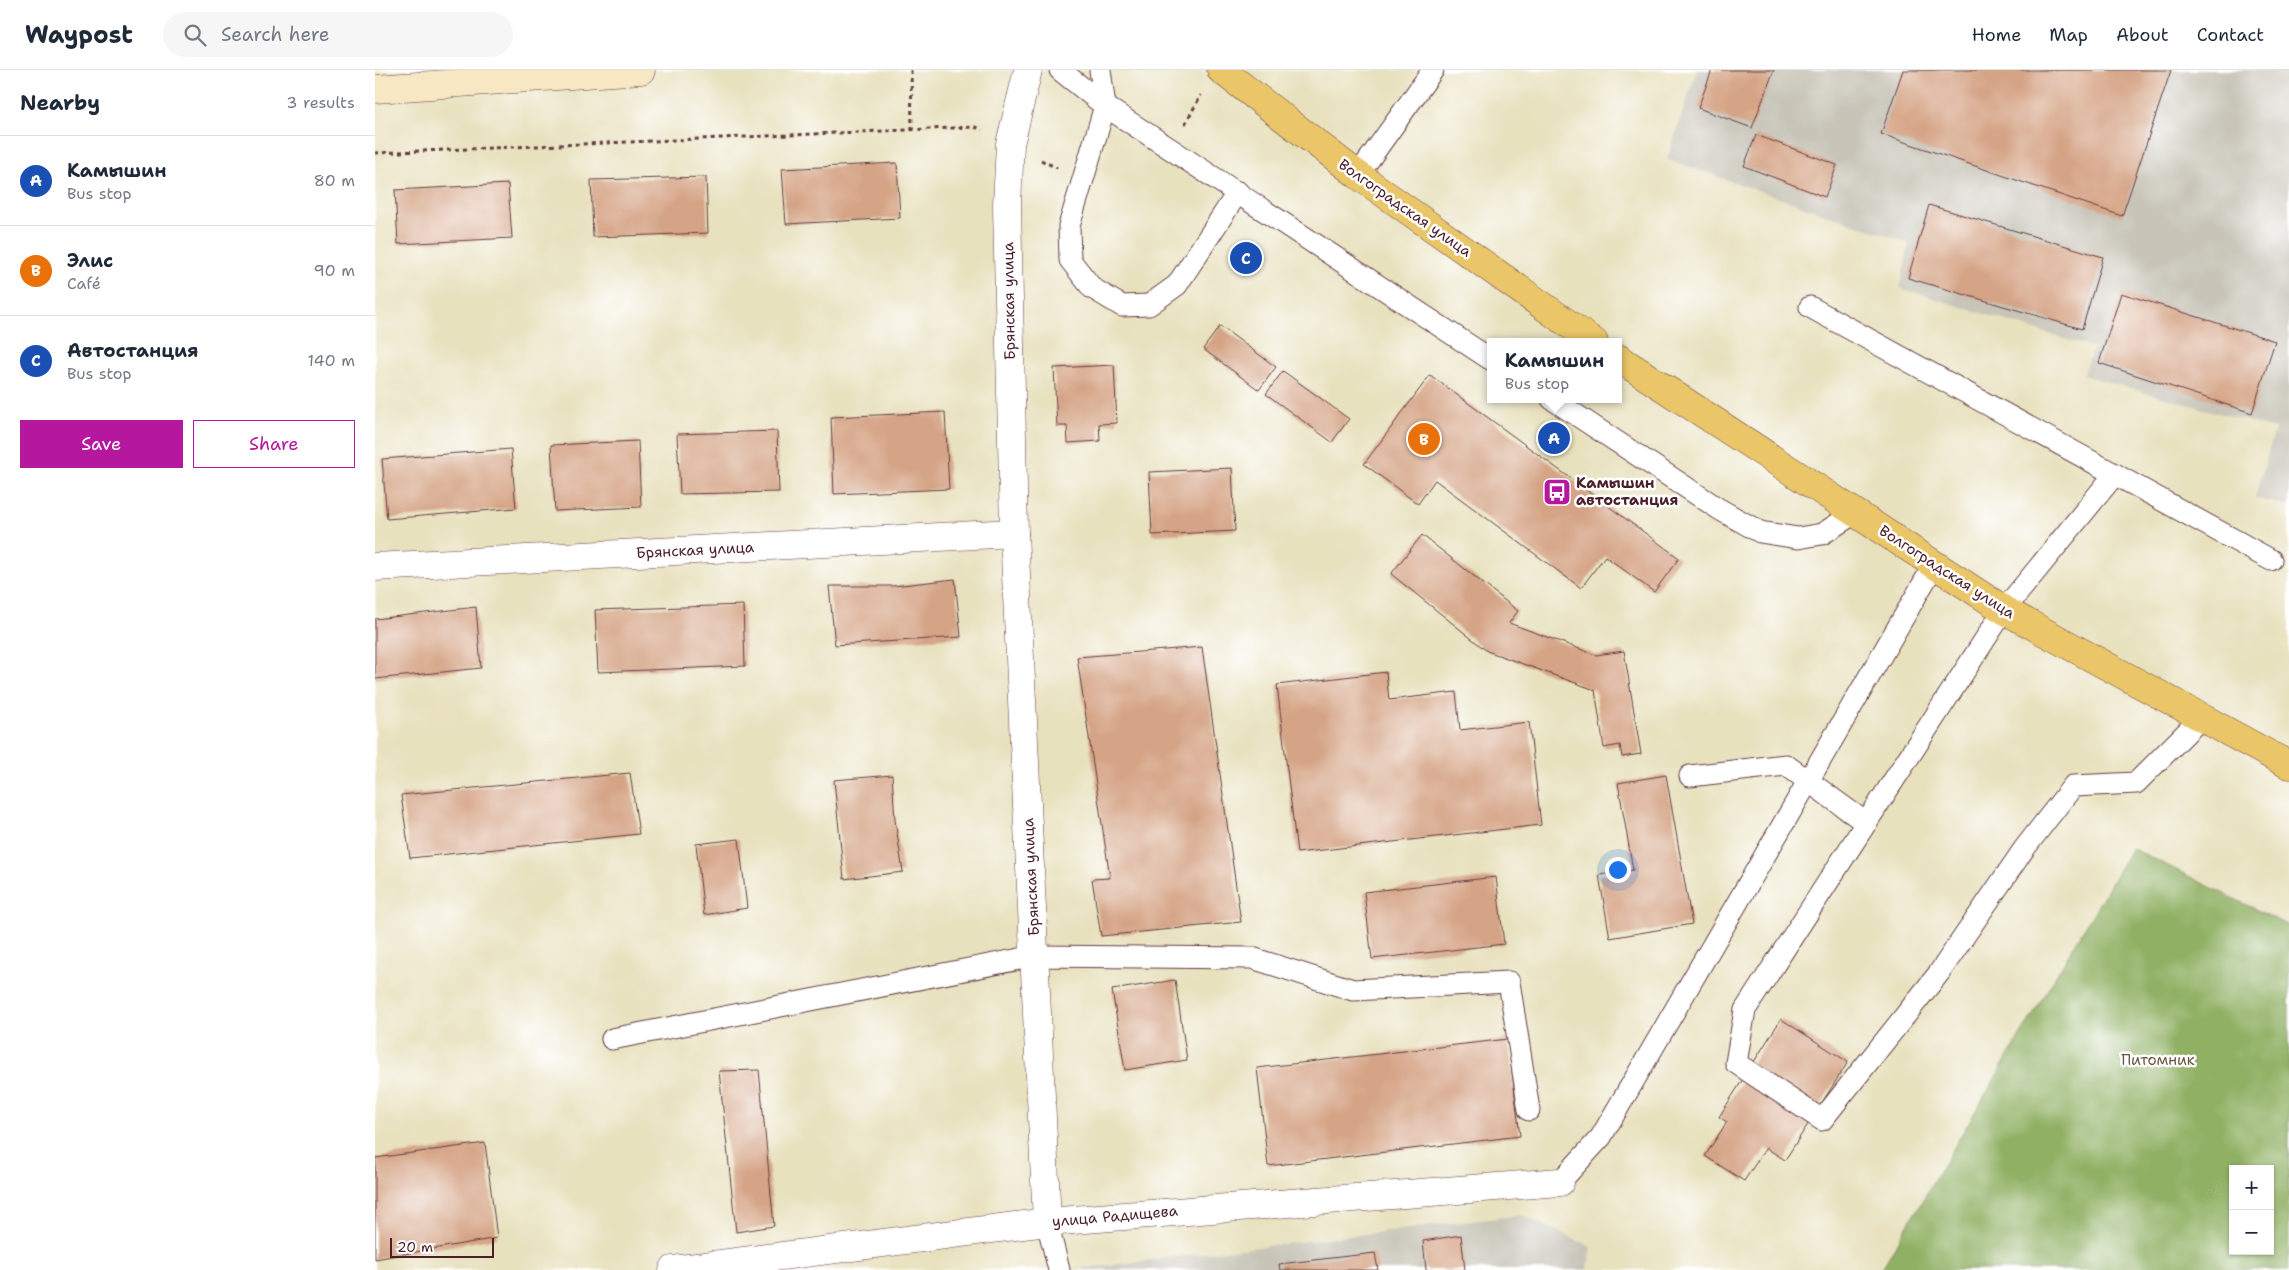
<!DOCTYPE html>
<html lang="en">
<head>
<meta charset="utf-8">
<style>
	body { margin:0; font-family:"Shantell Sans",sans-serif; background:#f6f6f7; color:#1f2937 }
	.controls { position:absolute; right:15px; bottom:15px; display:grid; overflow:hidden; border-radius:0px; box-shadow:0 1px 4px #0004 }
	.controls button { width:45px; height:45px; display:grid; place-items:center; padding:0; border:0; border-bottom:1px solid #e0e1e3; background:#fff; color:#1f2937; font:25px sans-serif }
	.scale { position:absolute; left:15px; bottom:12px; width:104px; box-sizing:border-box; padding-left:5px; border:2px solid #4a1f2b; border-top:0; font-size:14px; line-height:18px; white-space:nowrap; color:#4a1f2b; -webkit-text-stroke:4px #fff; paint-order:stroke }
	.you { position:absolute; left:1242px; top:799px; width:18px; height:18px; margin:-12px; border:4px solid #fff; border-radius:50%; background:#1a73e8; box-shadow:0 0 0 8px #1a73e833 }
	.badge { display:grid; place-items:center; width:32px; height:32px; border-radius:50%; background:#b5179e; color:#fff; font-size:16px; font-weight:700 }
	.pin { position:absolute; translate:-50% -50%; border:2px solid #fff; box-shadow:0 1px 5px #0006 }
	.popup { position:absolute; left:1112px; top:268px; width:135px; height:65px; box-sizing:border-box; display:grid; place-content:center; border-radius:0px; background:#fff; filter:drop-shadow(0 1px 4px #0005); font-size:16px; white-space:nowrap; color:#747a83 }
	.popup b { font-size:19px; color:#1f2937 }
	.popup::after { content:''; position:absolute; left:50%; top:100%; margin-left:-10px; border:10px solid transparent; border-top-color:#fff }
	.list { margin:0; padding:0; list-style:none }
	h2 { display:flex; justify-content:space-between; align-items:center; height:65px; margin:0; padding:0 20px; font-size:21px }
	h2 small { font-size:16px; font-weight:400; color:#747a83 }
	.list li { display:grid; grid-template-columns:32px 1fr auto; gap:15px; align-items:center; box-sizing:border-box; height:90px; padding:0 20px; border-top:1px solid #e0e1e3 }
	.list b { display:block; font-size:19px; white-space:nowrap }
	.list p { margin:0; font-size:16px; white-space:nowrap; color:#747a83 }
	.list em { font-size:16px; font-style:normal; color:#747a83 }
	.actions { display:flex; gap:10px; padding:15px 20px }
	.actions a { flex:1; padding:11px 0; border:1px solid #b5179e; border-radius:0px; text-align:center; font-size:18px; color:#b5179e }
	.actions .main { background:#b5179e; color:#fff }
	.icon { flex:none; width:28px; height:28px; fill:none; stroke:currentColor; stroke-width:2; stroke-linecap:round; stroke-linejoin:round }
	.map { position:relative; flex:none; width:1914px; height:1200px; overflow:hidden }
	header { display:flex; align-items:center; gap:30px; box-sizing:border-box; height:70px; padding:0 25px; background:#fff; border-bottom:1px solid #e0e1e3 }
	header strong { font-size:24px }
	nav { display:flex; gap:28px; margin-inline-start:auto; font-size:18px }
	.search { width:350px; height:45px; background:#f6f6f7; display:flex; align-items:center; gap:12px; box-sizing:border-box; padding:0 18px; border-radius:28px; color:#747a83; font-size:19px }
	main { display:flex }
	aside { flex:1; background:#fff }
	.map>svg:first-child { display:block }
	.industrial { fill:#c8c4b8 }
	.forest { fill:#90b064; stroke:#6d6848; fill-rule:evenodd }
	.building { fill:#d5a486 }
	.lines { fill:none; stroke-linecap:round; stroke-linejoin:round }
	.service-casing { stroke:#623c41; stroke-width:23 }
	.minor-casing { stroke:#623c41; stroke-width:29 }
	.secondary-casing { stroke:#623c41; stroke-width:29 }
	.primary-casing { stroke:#623c41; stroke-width:29 }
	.path { stroke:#623c41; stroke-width:3; stroke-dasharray:4 4; stroke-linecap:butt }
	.service { stroke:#fff; stroke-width:21 }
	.minor { stroke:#fff; stroke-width:28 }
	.secondary { stroke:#f7e8c3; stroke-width:28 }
	.primary { stroke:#eac669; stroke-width:28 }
	.labels { text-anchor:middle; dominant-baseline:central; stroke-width:5; stroke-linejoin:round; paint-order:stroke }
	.street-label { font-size:15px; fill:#4a1f2b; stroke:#fff }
	.poi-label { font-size:15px; font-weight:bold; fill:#4a1f2b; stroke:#fff; text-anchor:start }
	.park-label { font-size:15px; fill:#6a5340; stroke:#fff }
</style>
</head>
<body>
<header>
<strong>Waypost</strong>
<div class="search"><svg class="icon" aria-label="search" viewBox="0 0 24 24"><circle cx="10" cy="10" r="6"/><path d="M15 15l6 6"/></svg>Search here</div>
<nav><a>Home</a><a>Map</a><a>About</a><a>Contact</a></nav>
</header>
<main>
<aside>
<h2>Nearby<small>3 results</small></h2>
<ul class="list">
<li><span class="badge" style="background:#1a4fb4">A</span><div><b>Камышин</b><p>Bus stop</p></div><em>80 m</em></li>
<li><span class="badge" style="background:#e8710a">B</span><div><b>Элис</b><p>Café</p></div><em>90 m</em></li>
<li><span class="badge" style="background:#1a4fb4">C</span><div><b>Автостанция</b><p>Bus stop</p></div><em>140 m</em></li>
</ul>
<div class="actions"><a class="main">Save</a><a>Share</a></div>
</aside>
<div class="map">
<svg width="1914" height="1200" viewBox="0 0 1914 1200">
	<rect width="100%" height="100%" fill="#fff"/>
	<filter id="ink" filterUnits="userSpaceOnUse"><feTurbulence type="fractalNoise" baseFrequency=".02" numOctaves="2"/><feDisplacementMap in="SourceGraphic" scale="10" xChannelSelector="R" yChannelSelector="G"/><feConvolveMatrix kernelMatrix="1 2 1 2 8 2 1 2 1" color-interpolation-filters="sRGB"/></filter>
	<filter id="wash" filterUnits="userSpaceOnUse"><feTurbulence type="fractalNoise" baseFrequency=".0096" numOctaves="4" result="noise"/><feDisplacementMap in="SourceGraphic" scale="20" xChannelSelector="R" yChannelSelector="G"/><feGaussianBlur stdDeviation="1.12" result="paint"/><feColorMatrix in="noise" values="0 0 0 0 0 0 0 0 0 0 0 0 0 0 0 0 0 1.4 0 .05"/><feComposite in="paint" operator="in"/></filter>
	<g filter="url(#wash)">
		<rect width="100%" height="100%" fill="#e8e1be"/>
		<g class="industrial">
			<polygon points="1322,0 1914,0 1914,437 1880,428 1900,359 1708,305 1719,278 1525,218 1534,173 1292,89"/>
			<polygon points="1147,1145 1216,1177 1212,1200 694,1200"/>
		</g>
		<path class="forest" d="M1757,778L1914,856V1200H1506ZM1858,1099H1895V1181H1858Z"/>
		<g id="blocks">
			<g class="building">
				<polygon points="1337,0 1399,0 1377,58 1323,38"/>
				<polygon points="1528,0 1796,0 1747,146 1506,64"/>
				<polygon points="1381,65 1462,95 1450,127 1369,96"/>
				<polygon points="522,93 525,148 411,154 407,99"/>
				<polygon points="331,107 333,163 218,167 216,110"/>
				<polygon points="133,114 137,168 23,174 20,120"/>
				<polygon points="1554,135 1728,187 1707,259 1533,208"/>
				<polygon points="1746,223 1900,271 1877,343 1724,293"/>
				<polygon points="845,256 901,297 884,320 828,279"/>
				<polygon points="739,295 742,353 724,354 725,371 693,373 692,356 682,356 679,298"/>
				<polygon points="908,301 974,349 957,372 891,324"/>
				<polygon points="1055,305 1304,488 1279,522 1230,486 1206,518 1060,410 1043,434 989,394"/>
				<polygon points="570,342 574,419 459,424 456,347"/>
				<polygon points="402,361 404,422 305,424 302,364"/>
				<polygon points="263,371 266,437 180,441 176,375"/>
				<polygon points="136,379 141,438 12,449 7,389"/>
				<polygon points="857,398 860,461 777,465 774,402"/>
				<polygon points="1047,465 1143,541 1134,553 1221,585 1249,581 1266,684 1247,687 1245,675 1229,678 1220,620 1112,581 1016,504"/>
				<polygon points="580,509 586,567 460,575 454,516 518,516"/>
				<polygon points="368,535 370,596 223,602 220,540"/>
				<polygon points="101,537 106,598 0,609 0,549"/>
				<polygon points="827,577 866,852 726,866 717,809 735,808 702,587"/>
				<polygon points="1011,602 1014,630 1081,622 1085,660 1154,652 1166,755 922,783 902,615"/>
				<polygon points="255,703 264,764 35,788 26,725"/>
				<polygon points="517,705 520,750 528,802 469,809 459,710"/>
				<polygon points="1291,705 1317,854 1235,868 1224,805 1258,800 1243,713"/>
				<polygon points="364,769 372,838 329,845 321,774"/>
				<polygon points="1121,807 1129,874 997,889 989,822"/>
				<polygon points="800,910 812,990 750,1000 737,920"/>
				<polygon points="1406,949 1473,992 1410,1090 1391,1078 1369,1111 1330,1086 1352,1052 1344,1047"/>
				<polygon points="1133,969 1145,1066 893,1096 882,998"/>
				<polygon points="384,1000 399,1156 361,1162 344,1001"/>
				<polygon points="110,1073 122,1168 0,1189 0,1088"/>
				<polygon points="1086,1165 1090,1200 1051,1200 1048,1171"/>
				<polygon points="1000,1183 1003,1200 905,1200 904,1194"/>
			</g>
		</g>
	</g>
	<g filter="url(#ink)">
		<use href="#blocks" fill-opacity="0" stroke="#623c41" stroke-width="1"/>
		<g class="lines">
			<defs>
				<g id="service">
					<polyline points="685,0 730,36 1115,289"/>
					<polyline points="725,0 730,36 694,156 695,190 717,218 747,236 774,235 802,215 863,122"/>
					<polyline points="983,105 1058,0"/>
					<polyline points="1435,237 1896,490"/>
					<polyline points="1177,329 1344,439 1385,462 1423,468 1447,464 1480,443"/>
					<polyline points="1740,404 1629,540 1370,940 1361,993 1447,1050 1564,903 1649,779 1698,716 1761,713 1827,647"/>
					<polyline points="1315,706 1411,695 1491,753"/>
					<polyline points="237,969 660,886 877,888 978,920 1134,912 1154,1040"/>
					<polyline points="1185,1112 1226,1067 1559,495"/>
					<polyline points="672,1152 684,1200"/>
				</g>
				<g id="minor">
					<polyline points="653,0 635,74 632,135 639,463 672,1152"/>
					<polyline points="0,497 639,463"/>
					<polyline points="298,1200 672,1152 1185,1112"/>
				</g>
				<polyline id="secondary" points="0,19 266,0"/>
				<g id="primary">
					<polyline points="846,0 983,105 1219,272"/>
					<polyline points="1243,288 1629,540 1914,695"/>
				</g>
			</defs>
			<use href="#service" class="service-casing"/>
			<use href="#minor" class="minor-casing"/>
			<use href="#secondary" class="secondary-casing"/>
			<use href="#primary" class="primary-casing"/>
			<g class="path">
				<polyline points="536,0 537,59"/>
				<polyline points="810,54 826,25"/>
				<polyline points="0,83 600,57 607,60"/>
				<polyline points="666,90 682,98"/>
			</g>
			<use href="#service" class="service"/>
			<use href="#minor" class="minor"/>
			<use href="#secondary" class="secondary"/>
			<use href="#primary" class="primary"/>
		</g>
	</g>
	<defs>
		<symbol id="bus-square" viewBox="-11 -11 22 22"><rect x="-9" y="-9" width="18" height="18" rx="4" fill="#b5179e" stroke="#fff"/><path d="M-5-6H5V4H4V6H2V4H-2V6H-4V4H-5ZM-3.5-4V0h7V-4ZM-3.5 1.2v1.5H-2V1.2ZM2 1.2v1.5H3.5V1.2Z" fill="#fff"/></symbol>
	</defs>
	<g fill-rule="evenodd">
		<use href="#bus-square" x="1166" y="406" width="32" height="32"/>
	</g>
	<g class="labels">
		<g class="street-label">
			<text transform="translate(1030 138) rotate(35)">Волгоградская улица</text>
			<text transform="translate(634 231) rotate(-91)">Брянская улица</text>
			<text transform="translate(320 480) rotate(-3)">Брянская улица</text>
			<text transform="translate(1572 502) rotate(33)">Волгоградская улица</text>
			<text transform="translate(656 807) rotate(-93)">Брянская улица</text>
			<text transform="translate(740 1146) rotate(-5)">улица Радищева</text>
		</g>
		<g class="poi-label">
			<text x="1201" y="413">Камышин<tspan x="1201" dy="17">автостанция</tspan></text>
		</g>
		<g class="park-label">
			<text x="1783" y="990">Питомник</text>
		</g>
	</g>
</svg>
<div class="controls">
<button>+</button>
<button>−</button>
</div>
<div class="scale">20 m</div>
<div class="you"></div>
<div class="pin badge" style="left:1179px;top:368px;background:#1a4fb4">A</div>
<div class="popup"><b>Камышин</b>Bus stop</div>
<div class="pin badge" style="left:1049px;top:369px;background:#e8710a">B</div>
<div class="pin badge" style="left:871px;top:188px;background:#1a4fb4">C</div>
</div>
</main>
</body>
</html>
